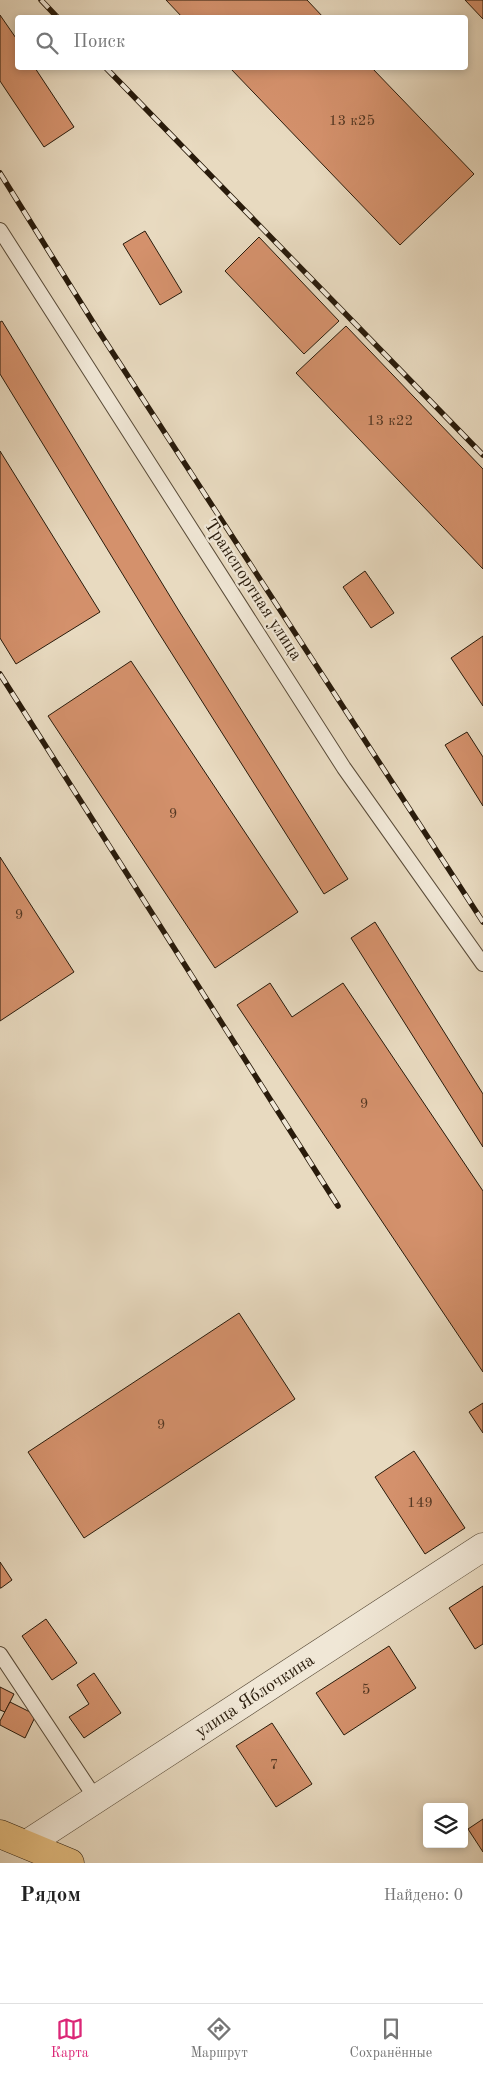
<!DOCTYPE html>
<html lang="ru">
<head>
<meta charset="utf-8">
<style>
	body { margin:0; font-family:"Old Standard TT",serif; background:#f2f2f2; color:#222 }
	.controls { position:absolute; right:15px; bottom:15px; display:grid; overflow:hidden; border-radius:5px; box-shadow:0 2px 8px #0003 }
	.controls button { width:45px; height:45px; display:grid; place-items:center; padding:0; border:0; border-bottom:1px solid #e0e0e0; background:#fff; color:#222; font:25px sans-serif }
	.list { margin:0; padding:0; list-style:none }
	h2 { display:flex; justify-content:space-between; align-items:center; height:65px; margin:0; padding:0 20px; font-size:21px }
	h2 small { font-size:16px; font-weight:400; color:#767676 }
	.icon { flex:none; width:28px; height:28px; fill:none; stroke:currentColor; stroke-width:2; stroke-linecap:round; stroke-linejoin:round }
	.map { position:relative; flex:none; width:483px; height:1863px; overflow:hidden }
	.search { position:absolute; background:#fff; box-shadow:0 2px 8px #0003; left:15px; right:15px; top:15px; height:55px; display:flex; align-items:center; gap:12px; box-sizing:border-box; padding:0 18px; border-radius:5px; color:#767676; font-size:19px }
	.sheet { height:140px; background:#fff }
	nav { display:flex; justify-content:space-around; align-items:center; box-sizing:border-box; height:70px; border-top:1px solid #e0e0e0; background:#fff; font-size:14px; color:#767676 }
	nav a { display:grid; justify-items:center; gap:2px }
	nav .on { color:#db2777 }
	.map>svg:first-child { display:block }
	.building { fill:#d4916c; stroke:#291b0b }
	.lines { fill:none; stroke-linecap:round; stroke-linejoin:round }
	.service-casing { stroke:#594b38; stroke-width:16 }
	.minor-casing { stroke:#594b38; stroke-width:29 }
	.primary-casing { stroke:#291b0b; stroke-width:29 }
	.service { stroke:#f0e7d6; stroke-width:14 }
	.minor { stroke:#f0e7d6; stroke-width:28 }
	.primary { stroke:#e4bd80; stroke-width:28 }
	.rail-casing { stroke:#291b0b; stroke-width:5.5 }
	.rail { stroke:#f0e7d6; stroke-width:4; stroke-dasharray:11; stroke-linecap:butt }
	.labels { text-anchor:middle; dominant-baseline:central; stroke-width:4.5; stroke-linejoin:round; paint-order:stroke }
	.number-label { font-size:15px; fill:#543823 }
	.street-label { font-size:18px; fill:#291b0b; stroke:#f0e7d6 }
</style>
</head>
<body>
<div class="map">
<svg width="483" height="1863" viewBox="0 0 483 1863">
	<rect width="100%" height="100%" fill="#e8dac0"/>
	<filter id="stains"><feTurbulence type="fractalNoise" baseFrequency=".004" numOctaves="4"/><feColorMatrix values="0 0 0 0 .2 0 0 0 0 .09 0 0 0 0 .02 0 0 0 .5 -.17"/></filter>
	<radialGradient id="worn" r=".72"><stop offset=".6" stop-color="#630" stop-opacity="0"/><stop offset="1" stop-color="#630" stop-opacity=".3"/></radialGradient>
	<g class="building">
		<polygon points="166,0 307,0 324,18 183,18"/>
		<polygon points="465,0 483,0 483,19"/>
		<polygon points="0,15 18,41 18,68 35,68 74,127 44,147 0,81"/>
		<polygon points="230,68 372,68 474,174 400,245"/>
		<polygon points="145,231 182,292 160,305 123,244"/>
		<polygon points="259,237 339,321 304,354 225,271"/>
		<polygon points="2,321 179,611 348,879 324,894 155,627 0,374 0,322"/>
		<polygon points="346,326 483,469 483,569 296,373"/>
		<polygon points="0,451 100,612 16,664 0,638"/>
		<polygon points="365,571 394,613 371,628 343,587"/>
		<polygon points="483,636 483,706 451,658"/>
		<polygon points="131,661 298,912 215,968 48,716"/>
		<polygon points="467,732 483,757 483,806 445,745"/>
		<polygon points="0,857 74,972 0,1021"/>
		<polygon points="375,922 483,1094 483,1147 351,938"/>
		<polygon points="270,983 292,1017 343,983 483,1191 483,1372 237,1005"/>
		<polygon points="239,1313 295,1399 84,1538 28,1452"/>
		<polygon points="483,1403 483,1433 469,1412"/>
		<polygon points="414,1451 465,1528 425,1554 375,1477"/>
		<polygon points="0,1562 12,1580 1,1588 0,1588"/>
		<polygon points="483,1586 483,1644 475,1649 449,1608"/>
		<polygon points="46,1619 77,1663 52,1680 22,1636"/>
		<polygon points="389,1646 416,1688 344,1735 316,1693"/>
		<polygon points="94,1673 121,1713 84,1738 69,1717 89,1704 77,1685"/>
		<polygon points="0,1687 14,1694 5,1712 0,1710"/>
		<polygon points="10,1702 36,1715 25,1738 0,1725 0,1721"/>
		<polygon points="272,1723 312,1784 276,1807 236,1746"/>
		<polygon points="483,1819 483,1852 468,1829"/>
	</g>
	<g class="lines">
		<defs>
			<g id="service">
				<polyline points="0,230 344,768 483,964"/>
				<polyline points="0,1654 96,1799"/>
			</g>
			<polyline id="minor" points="27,1844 483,1547"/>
			<polyline id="primary" points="0,1834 70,1863"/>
		</defs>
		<use href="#service" class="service-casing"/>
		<use href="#minor" class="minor-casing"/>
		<use href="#primary" class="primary-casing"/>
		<use href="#service" class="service"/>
		<use href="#minor" class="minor"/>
		<use href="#primary" class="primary"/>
		<defs>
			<g id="rail">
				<polyline points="41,0 58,18"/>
				<polyline points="106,68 483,455"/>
				<polyline points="0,173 96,327 483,922"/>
				<polyline points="0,674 338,1206"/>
			</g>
		</defs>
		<use href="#rail" class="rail-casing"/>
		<use href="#rail" class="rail"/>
	</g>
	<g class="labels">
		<g class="number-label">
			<text x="352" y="121">13 к25</text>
			<text x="390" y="421">13 к22</text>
			<text x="173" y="814">9</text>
			<text x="19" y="915">9</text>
			<text x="364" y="1104">9</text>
			<text x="161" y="1425">9</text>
			<text x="420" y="1503">149</text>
			<text x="366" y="1690">5</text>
			<text x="274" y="1765">7</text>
		</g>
		<g class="street-label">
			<text transform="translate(253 590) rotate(57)">Транспортная улица</text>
			<text transform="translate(255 1696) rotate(-33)">улица Яблочкина</text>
		</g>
	</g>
	<rect width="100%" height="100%" filter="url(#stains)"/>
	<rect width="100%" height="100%" fill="url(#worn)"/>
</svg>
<div class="controls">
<button><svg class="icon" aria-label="layers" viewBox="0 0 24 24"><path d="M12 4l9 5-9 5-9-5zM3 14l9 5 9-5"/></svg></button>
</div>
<div class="search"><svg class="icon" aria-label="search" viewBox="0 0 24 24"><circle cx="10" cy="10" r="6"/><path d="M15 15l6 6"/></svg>Поиск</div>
</div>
<section class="sheet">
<h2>Рядом<small>Найдено: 0</small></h2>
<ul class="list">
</ul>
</section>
<nav>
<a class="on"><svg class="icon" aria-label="map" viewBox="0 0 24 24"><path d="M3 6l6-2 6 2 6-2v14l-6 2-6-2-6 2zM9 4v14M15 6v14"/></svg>Карта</a>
<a><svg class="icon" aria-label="directions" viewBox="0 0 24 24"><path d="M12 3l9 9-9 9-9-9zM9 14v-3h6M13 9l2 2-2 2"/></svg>Маршрут</a>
<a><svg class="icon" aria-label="saved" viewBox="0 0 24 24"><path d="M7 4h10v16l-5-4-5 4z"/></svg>Сохранённые</a>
</nav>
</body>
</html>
